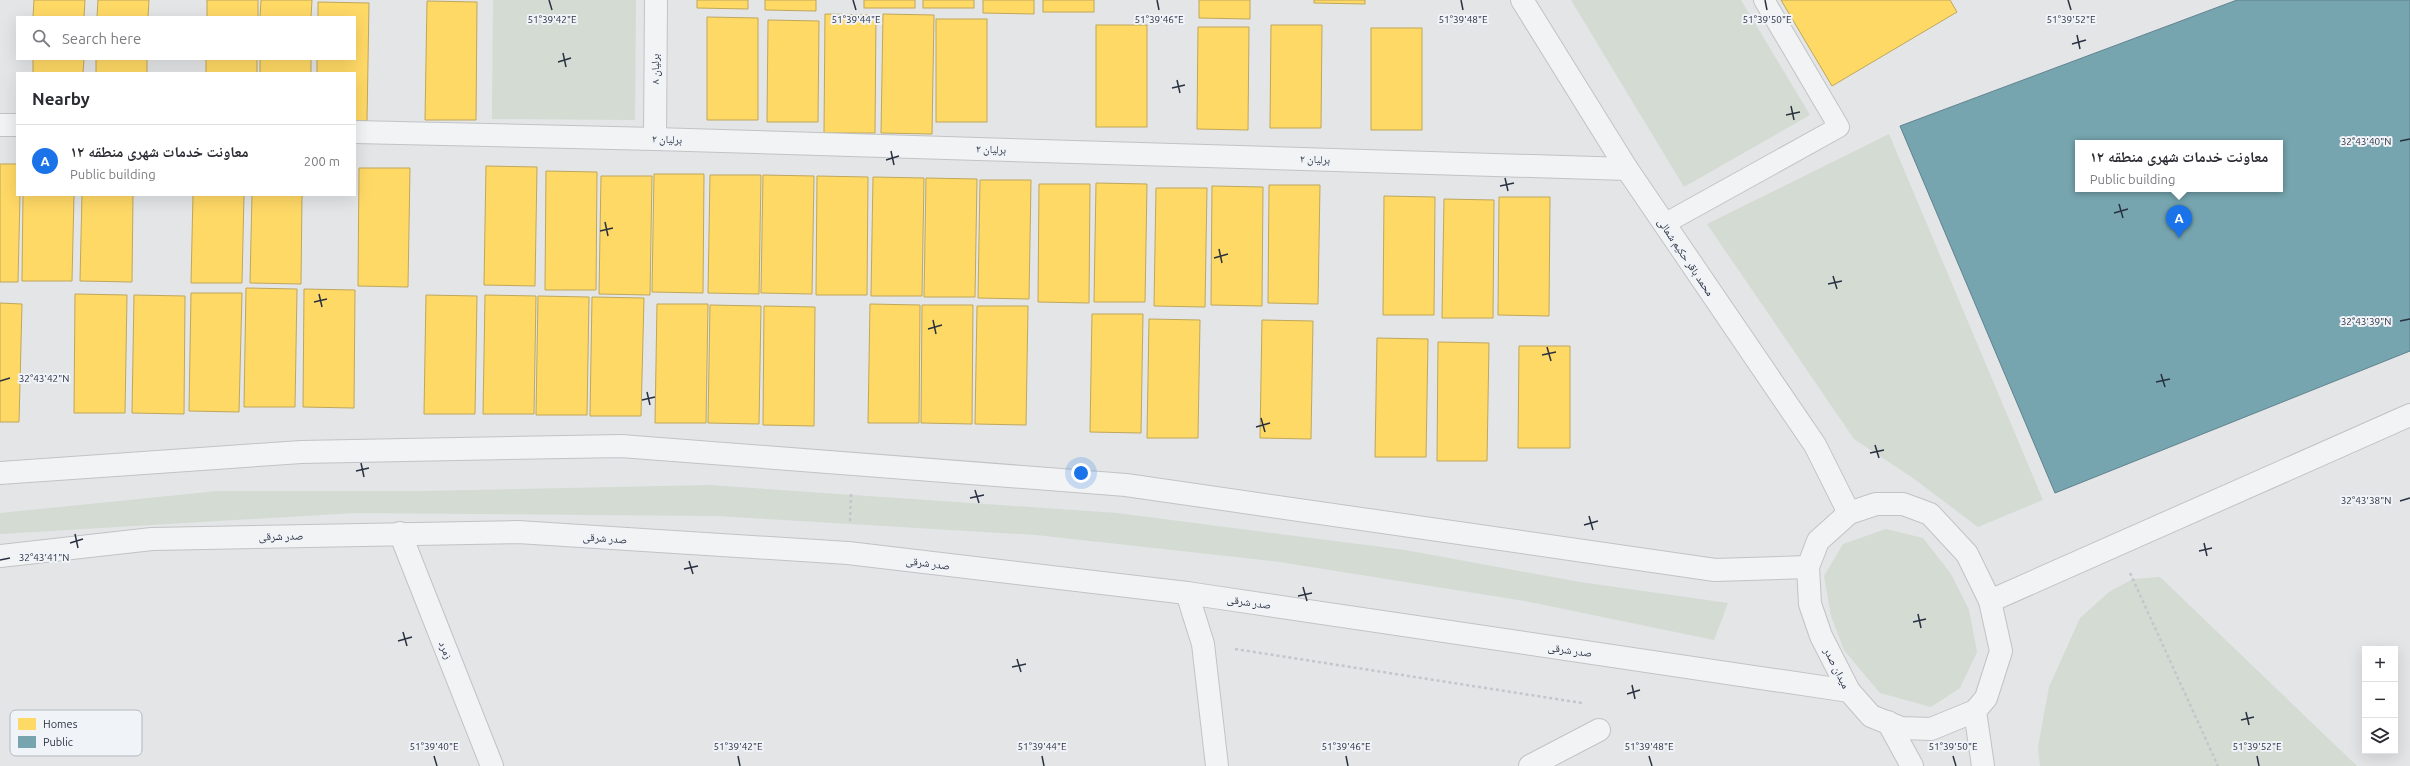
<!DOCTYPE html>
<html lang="en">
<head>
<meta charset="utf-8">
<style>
	body { margin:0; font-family:Ubuntu,"Noto Naskh Arabic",sans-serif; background:#f2f2f3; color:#2b2b33 }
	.controls { position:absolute; right:12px; bottom:12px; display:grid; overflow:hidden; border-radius:0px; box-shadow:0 4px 16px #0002 }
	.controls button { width:36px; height:36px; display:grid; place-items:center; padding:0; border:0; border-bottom:1px solid #e1e1e2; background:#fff; color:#2b2b33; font:20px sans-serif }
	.you { position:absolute; left:1081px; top:473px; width:14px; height:14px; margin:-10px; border:3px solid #fff; border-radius:50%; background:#1a73e8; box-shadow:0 0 0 6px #1a73e833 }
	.badge { display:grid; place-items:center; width:26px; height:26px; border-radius:50%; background:#1a73e8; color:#fff; font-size:13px; font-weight:700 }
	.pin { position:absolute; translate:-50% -33px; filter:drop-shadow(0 1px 2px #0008) }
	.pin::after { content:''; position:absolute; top:21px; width:14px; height:12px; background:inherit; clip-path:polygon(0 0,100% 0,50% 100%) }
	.popup { position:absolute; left:2075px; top:140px; width:208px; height:52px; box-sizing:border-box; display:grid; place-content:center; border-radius:0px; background:#fff; filter:drop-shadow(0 1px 3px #0005); font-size:13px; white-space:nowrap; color:#7c7c81 }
	.popup b { font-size:15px; color:#2b2b33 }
	.popup::after { content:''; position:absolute; left:50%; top:100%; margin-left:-8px; border:8px solid transparent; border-top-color:#fff }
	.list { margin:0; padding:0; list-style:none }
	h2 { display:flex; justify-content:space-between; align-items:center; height:52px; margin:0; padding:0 16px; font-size:17px }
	h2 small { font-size:13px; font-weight:400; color:#7c7c81 }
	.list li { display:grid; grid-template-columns:26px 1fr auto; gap:12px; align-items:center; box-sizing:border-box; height:72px; padding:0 16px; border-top:1px solid #e1e1e2 }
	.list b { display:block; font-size:15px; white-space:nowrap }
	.list p { margin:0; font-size:13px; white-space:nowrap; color:#7c7c81 }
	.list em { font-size:13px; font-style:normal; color:#7c7c81 }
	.icon { flex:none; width:22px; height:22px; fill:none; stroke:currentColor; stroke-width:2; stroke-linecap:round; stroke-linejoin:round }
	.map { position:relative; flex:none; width:2410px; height:766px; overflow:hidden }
	.search { position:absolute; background:#fff; box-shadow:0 4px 16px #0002; left:16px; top:16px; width:340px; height:44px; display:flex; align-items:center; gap:10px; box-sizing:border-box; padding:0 14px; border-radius:0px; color:#7c7c81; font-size:15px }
	.panel { position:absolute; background:#fff; box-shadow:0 4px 16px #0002; left:16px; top:72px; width:340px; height:124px; border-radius:0px }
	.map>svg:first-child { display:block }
	.green { fill:#d3dbd3 }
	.homes { fill:#ffd966; stroke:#bfa75b }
	.public { fill:#76a5af; stroke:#5f828e; fill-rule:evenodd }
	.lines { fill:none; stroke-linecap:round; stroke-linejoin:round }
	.service-casing { stroke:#c1c3c5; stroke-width:22 }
	.minor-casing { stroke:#c1c3c5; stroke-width:24 }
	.tertiary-casing { stroke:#c1c3c5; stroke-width:24 }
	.path { stroke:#c4c6cb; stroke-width:2.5; stroke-dasharray:3 3; stroke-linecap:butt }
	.service { stroke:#f2f3f4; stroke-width:20 }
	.minor { stroke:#f2f3f4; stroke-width:22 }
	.tertiary { stroke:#f2f3f4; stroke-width:22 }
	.ticks { fill:none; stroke:#293141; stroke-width:1.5 }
	.labels { text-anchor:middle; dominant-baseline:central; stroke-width:4; stroke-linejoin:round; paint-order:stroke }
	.street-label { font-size:11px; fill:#293141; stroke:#f0f3f7 }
	.key { fill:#f0f3f7; stroke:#b4b9c0; stroke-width:1 }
	.key-label { font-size:11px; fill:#293141 }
	.ticks-label { font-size:10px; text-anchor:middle; fill:#293141; stroke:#f0f3f7; stroke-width:4; stroke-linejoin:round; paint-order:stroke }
</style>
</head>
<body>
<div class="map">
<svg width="2410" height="766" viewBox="0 0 2410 766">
	<rect width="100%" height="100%" fill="#e3e5e7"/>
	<g class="green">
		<polygon points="493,0 636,0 635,120 492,119"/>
		<polygon points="1571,0 1741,0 1810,115 1684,187"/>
		<polygon points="1889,134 2043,500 1978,527 1913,478 1854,439 1707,224"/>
		<polygon points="709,485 1117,513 1405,550 1580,582 1728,603 1714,640 1525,601 1273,561 1036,535 717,516 355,513 0,534 0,513 218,491 423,491"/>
		<polygon points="1886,529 1923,538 1951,574 1969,610 1977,652 1960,688 1931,707 1880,693 1844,650 1831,616 1824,576 1843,544"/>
		<polygon points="2160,577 2357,766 2040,766 2038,747 2049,687 2080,618 2109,592 2133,579"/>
	</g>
	<g class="homes">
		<polygon points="34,0 85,0 84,17 33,17"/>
		<polygon points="98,0 149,0 148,17 97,17"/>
		<rect x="207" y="0" width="51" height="17"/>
		<polygon points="261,0 312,0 311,17 260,17"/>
		<polygon points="697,0 748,0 748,9 697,8"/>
		<polygon points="765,0 816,0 816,11 765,10"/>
		<rect x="864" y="0" width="51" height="8"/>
		<rect x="923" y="0" width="51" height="8"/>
		<polygon points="983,0 1034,0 1034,14 983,13"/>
		<rect x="1043" y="0" width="51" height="12"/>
		<polygon points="1199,0 1250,0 1250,19 1199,18"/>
		<polygon points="1314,0 1365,0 1365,4 1314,3"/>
		<polygon points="1781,0 1950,0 1957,12 1832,86"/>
		<polygon points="427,1 477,2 476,120 425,120"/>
		<polygon points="318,2 369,3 367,121 355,121 355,73 317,73 317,59 355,59 355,17 318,17"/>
		<polygon points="825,14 876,15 875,133 824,133"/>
		<polygon points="883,14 934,15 932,134 881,133"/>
		<polygon points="707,17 758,18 758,120 707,120"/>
		<rect x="936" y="19" width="51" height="103"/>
		<polygon points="768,20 819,21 818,122 767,122"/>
		<rect x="1096" y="25" width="51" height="102"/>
		<polygon points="1271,25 1322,25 1321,128 1270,128"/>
		<polygon points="1198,27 1249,27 1248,130 1197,129"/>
		<rect x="1371" y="28" width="51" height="102"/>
		<polygon points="33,59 84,59 83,73 33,73"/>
		<rect x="96" y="59" width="51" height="14"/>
		<rect x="206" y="59" width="51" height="14"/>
		<rect x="260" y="59" width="51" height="14"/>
		<polygon points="0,164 17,164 17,195 20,195 18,282 0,282"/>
		<polygon points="486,166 537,167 535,286 484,285"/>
		<polygon points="359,168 410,168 408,287 358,286"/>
		<polygon points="546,171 597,172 596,290 545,290"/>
		<polygon points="654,174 704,174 703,293 652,292"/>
		<polygon points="710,175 761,175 759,294 708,293"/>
		<polygon points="763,175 814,176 812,294 761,293"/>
		<polygon points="601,176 652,176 650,295 599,294"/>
		<polygon points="817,176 868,177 867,295 816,295"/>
		<polygon points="873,177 924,178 922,296 871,296"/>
		<polygon points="926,178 977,179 975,297 924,297"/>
		<polygon points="980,180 1031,180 1029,299 978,298"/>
		<polygon points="1096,183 1147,184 1145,302 1094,302"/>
		<polygon points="1039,184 1090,184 1089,303 1038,302"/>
		<polygon points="1269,185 1320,185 1318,304 1268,303"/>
		<polygon points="1212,186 1263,187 1262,306 1211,305"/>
		<polygon points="1156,188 1207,188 1205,307 1154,306"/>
		<polygon points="23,195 74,195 72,281 22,281"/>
		<polygon points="82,195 133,195 132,282 80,281"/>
		<polygon points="193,195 244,195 242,283 191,283"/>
		<polygon points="252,195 302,195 301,284 250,283"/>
		<polygon points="1384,196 1435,197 1434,315 1383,315"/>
		<polygon points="1499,197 1550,197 1549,316 1498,315"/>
		<polygon points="1444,199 1494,200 1493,318 1442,318"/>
		<polygon points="246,288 297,289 295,407 244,407"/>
		<polygon points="304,289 355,290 354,408 303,407"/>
		<polygon points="191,293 242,293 239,412 189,411"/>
		<polygon points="75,294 127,295 125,413 74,413"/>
		<polygon points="134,295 185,296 184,414 132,413"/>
		<polygon points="426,295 477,296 475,414 424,414"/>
		<polygon points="485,295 536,296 534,414 483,414"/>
		<polygon points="538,296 589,297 587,415 536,415"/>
		<polygon points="592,297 644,298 641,416 590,416"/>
		<polygon points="0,303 22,304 19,422 0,422"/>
		<polygon points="657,304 708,304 706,423 655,423"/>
		<polygon points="870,304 920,305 919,423 868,423"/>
		<polygon points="710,305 761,306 759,424 708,423"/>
		<polygon points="922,305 973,305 972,424 921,423"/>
		<polygon points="764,306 815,307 814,426 763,425"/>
		<polygon points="977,306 1028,306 1026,425 975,424"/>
		<polygon points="1092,314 1143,314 1141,433 1090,432"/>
		<polygon points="1149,319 1200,320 1198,438 1147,438"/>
		<polygon points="1262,320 1313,321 1311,439 1260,438"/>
		<polygon points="1377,338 1428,339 1426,457 1375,457"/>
		<polygon points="1438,342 1489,343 1487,461 1437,461"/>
		<polygon points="1519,346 1570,346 1570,448 1518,448"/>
	</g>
	<path class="public" d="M2237,0H2410V351L2055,493L1900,126ZM2078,143H2280V189H2078Z"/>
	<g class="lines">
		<defs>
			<polyline id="service" points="1664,224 1839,127 1764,0"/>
			<g id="minor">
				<polyline points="0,125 17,125"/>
				<polyline points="355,132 655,139 1627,169"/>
				<polyline points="655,139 656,0"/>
				<polyline points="400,533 492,766"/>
				<polyline points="1187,593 1203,644 1217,766"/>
				<polyline points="1990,601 2410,415"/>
				<polyline points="1530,766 1599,730"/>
			</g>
			<g id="tertiary">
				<polyline points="1522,0 1627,169 1815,445 1849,513"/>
				<polyline points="0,473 301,452 621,446 1126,485 1715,570 1808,567"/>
				<polygon points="1876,504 1903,504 1930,514 1967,554 1990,601 2001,651 1986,698 1975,711 1931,729 1901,728 1871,716 1849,691 1821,636 1810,604 1808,567 1818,541 1849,513"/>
				<polyline points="0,556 152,539 518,532 848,553 1187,593 1849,691"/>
				<polyline points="1975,711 1983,766"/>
				<polyline points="1888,722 1912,766"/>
			</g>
		</defs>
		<use href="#service" class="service-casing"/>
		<use href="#minor" class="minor-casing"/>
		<use href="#tertiary" class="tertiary-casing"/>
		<g class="path">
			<polyline points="850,521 851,494"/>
			<polyline points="2130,573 2218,766"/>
			<polyline points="1235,649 1582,703"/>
		</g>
		<use href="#service" class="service"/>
		<use href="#minor" class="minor"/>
		<use href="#tertiary" class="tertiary"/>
	</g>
	<path class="ticks" d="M549,0L552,10M853,0L856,10M1157,0L1159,10M1461,0L1463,10M1765,0L1767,10M2068,0L2071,10M2077,35L2080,49M2072,44L2086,40M563,53L566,67M558,62L571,58M1177,80L1180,93M1172,88L1185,85M1791,106L1794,120M1786,115L1800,112M2400,141L2410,139M891,151L894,165M886,160L899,156M1505,178L1508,191M1500,186L1514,183M2119,204L2123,218M2114,213L2128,209M605,222L608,236M600,231L613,228M1219,249L1222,263M1214,258L1228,254M1833,276L1837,289M1828,284L1842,281M319,294L322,307M314,302L327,299M933,320L936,334M2400,321L2410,319M928,329L942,325M1547,347L1551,361M1542,355L1556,352M2161,374L2165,387M0,381L10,378M2156,382L2170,379M647,392L650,405M642,400L655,397M1261,418L1265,432M1256,427L1270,423M1875,445L1879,458M1870,453L1884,450M361,463L364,477M356,471L369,468M975,490L979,503M970,498L984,495M2400,501L2410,498M1589,516L1593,530M1584,525L1598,521M75,534L78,548M70,543L83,539M2204,543L2207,556M2199,551L2212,548M0,560L10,558M689,561L693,574M684,569L698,566M1303,587L1307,601M1298,596L1312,593M1918,614L1921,628M1913,622L1926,619M403,632L407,646M398,641L412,637M1017,659L1021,672M1012,667L1026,664M1632,685L1635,699M1627,694L1640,690M2246,712L2249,725M2241,720L2254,717M434,756L437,766M738,756L740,766M1042,756L1044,766M1346,756L1348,766M1649,756L1652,766M1953,756L1956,766M2257,756L2259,766"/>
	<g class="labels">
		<g class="street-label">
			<text transform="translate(655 69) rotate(-90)">برلیان ۸</text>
			<text transform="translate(667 139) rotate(2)">برلیان ۲</text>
			<text transform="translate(991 149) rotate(2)">برلیان ۲</text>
			<text transform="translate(1315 159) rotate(2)">برلیان ۲</text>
			<text transform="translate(1686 257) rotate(56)">محمد باقر حکیم شمالی</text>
			<text transform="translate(281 536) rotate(-1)">صدر شرقی</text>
			<text transform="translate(605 538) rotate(4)">صدر شرقی</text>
			<text transform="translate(928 563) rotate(7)">صدر شرقی</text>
			<text transform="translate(1249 602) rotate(8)">صدر شرقی</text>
			<text transform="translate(446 650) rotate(68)">زمرد</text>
			<text transform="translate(1570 650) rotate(8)">صدر شرقی</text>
			<text transform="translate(1837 668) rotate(63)">میدان صدر</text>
		</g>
	</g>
	<rect x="10" y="710" width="132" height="46" rx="6" class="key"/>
	<rect x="18" y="718" width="18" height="12" fill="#ffd966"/>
	<rect x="18" y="736" width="18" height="12" fill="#76a5af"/>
	<g class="key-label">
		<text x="43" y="728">Homes</text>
		<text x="43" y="746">Public</text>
	</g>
	<g class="ticks-label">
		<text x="552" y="23">51°39'42"E</text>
		<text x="856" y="23">51°39'44"E</text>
		<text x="1159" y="23">51°39'46"E</text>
		<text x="1463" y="23">51°39'48"E</text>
		<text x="1767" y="23">51°39'50"E</text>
		<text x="2071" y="23">51°39'52"E</text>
		<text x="2366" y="145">32°43'40"N</text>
		<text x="2366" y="325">32°43'39"N</text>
		<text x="44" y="382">32°43'42"N</text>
		<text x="2366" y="504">32°43'38"N</text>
		<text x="44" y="561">32°43'41"N</text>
		<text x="434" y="750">51°39'40"E</text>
		<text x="738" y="750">51°39'42"E</text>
		<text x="1042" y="750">51°39'44"E</text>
		<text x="1346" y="750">51°39'46"E</text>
		<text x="1649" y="750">51°39'48"E</text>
		<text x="1953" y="750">51°39'50"E</text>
		<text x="2257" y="750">51°39'52"E</text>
	</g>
</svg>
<div class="controls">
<button>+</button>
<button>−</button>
<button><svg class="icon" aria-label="layers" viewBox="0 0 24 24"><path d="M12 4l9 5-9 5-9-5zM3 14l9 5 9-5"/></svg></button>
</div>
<div class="you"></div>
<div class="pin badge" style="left:2179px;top:238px">A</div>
<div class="popup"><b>معاونت خدمات شهری منطقه ۱۲</b>Public building</div>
<div class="search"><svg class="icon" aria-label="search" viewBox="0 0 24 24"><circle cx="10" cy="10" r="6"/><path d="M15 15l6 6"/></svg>Search here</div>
<section class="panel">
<h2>Nearby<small></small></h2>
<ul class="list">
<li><span class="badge">A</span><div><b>معاونت خدمات شهری منطقه ۱۲</b><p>Public building</p></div><em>200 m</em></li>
</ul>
</section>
</div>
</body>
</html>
